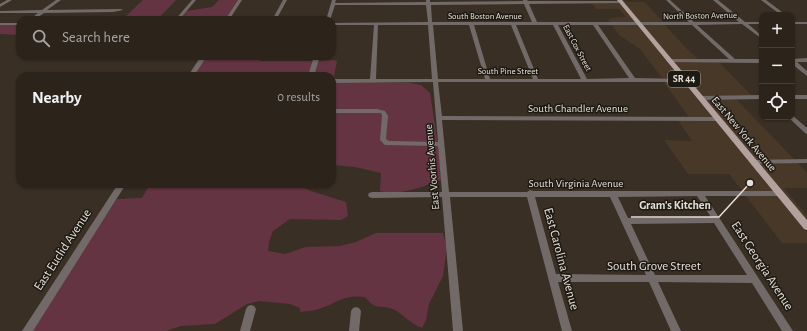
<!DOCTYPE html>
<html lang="en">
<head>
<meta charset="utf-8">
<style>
	body { margin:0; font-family:"Alegreya Sans",sans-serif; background:#342b24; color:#f1f3f6 }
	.controls { position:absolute; right:12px; top:12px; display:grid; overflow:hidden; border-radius:8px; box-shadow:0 1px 3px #0004 }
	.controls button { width:36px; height:36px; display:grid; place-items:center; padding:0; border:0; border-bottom:1px solid #48403a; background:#2c231b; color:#f1f3f6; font:20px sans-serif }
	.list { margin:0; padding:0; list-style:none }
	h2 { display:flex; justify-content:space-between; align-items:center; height:52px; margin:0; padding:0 16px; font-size:17px }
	h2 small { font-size:13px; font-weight:400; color:#a6a4a3 }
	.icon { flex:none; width:22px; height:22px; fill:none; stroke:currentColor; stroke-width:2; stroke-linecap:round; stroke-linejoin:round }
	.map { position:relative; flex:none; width:807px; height:331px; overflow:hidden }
	.search { position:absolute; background:#2c231b; box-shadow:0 1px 3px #0004; left:16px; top:16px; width:320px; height:44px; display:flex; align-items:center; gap:10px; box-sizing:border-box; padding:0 14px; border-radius:12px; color:#a6a4a3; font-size:15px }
	.panel { position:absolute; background:#2c231b; box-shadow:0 1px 3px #0004; left:16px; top:72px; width:320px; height:116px; border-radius:12px }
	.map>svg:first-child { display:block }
	.built { fill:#483828 }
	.green { fill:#643442 }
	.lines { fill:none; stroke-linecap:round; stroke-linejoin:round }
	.minor { fill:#726a68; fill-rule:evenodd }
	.major { fill:#b2a19d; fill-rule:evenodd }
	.labels { text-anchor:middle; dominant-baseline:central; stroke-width:3; stroke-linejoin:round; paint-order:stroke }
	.far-street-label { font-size:9px; fill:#e6dfd7; stroke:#1d1913 }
	.shield { fill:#1d1913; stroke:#aaa49c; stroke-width:1 }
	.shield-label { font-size:10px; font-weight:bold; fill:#e6dfd7 }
	.street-label { font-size:11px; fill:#e6dfd7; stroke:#1d1913 }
	.near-street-label { font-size:13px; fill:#e6dfd7; stroke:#1d1913 }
	.leader { fill:none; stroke:#e6dfd7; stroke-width:1.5 }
	.callout-dot { fill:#e6dfd7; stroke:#1d1913; stroke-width:1.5 }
	.callout-label { font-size:12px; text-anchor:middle; font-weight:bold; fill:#e6dfd7; stroke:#1d1913; stroke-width:3; stroke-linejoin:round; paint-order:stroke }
</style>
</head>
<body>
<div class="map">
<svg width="807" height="331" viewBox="0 0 807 331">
	<rect width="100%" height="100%" fill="#3a2f24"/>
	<g class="built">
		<polygon points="620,0 624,0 626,2 645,2 664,23 640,23"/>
		<polygon points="592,3 619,3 636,23 611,23 608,20 612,18 626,17 619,9 596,9"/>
		<polygon points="612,25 637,25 681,78 662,78 640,49 619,35"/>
		<polygon points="641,25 665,25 687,49 699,60 671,60"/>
		<polygon points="672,62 719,62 752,96 701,97"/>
		<polygon points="663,81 683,81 714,118 689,117"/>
		<polygon points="704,99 736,99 795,160 755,160"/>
		<polygon points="678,120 716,120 775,191 743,192 729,174 688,174 664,140 692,141"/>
		<polygon points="798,163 807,173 807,188 784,188 807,216 807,222 758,164"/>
		<polygon points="778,195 807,231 807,243 782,243 746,196"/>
	</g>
	<g class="green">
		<polygon points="143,0 176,0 157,20 122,20"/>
		<polygon points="219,0 238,0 225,20 179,20 187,11 212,7"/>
		<polygon points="0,25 20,25 20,35 0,34"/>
		<polygon points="207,56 258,56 258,58 260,61 313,61 309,76 194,76"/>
		<polygon points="333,60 337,61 334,76 336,79 332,79 332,76 313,76 317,61"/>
		<path d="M332,82L410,83L421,85L430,93L439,151L441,180C422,187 400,196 380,191L381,173L355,167L332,165Z"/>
		<path d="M150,184H294L314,192L346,202L348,216L341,220L290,219L273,231L269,242L268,251L285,254L306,247L340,246L356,242L376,233H443L447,247L443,276L429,304L426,320L422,328C411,324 403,314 393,309C380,304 377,312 365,297C344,294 337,303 319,309C313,311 306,311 300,312V308L290,304L259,301L247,304L215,324L181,326L166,331H31L117,199L142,198Z"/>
	</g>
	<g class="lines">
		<g class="minor">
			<polygon points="7,0 12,0 0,7 0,4"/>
			<polygon points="56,0 61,0 47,10 121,9 123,10 113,12 44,13 34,20 29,20 38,13 0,13 0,11 42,10"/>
			<polygon points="192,0 196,0 179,20 175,20"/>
			<polygon points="238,0 242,0 229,20 225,20"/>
			<polygon points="283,0 287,0 276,20 272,20"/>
			<path d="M332,0H336L335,3L426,2V0H430V2L523,1V0H527L528,1H620L622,2V3L529,4L537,22H689L666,0H670L694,22H739L713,0H718L745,22H762V24H748L762,36V39L742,24L697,25L735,59H762V63L667,62V60L669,59H729L692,25H598L635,78L687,79V81L685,82H438L442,116L718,117L721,119L718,121L442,120L449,192H527L530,190L533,191H782L783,193L782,195L779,196H705L793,331H782L752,283L658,282L681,331H671L649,282H558L572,331H562L527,197H450L463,331H453L442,197L372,198L369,197L368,195L369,193L372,192H442L438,146L385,145L380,140L382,116L381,113H332V109H377L385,111L388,116L386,139L389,141L438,142L433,82L332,83V79H370L374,25H332V23L428,22L426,5H335L330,20H326ZM524,4L532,22H432L431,5ZM378,25H428L432,79H376ZM433,25H469L485,79H438ZM474,25H511L533,79H490ZM516,25H553L581,79H538ZM558,25H593L629,78L587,79ZM697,196L711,217L628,218L618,197ZM535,197H610L646,275L556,274ZM714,223L747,275H655L631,224Z"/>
			<polygon points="761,0 766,0 786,15 781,15"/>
			<rect x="792" y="22" width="15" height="2"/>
			<rect x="0" y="23" width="20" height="2"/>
			<polygon points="201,56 207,56 194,76 188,76"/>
			<polygon points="314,56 320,56 314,76 308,76"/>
			<polygon points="807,58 807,62 797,62 807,71 807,76 792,64 792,59"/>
			<polygon points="762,95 762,99 700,100 697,98 700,96"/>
			<rect x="792" y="95" width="15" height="4"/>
			<polygon points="792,115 807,128 807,134 805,133 788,117 792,117"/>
			<polygon points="807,159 807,163 753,164 750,162 753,160"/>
			<polygon points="118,184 126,184 33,331 22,331"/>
			<polygon points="251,305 254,306 256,309 250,331 240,331 246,309 248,306"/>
			<polygon points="356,307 359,308 361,311 359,331 349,331 351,311 353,308"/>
		</g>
		<polygon class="major" points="617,0 622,0 807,220 807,230 804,229"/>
	</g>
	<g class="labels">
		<g class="far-street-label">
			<text x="485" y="16">South Boston Avenue</text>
			<text transform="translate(700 16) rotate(-1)">North Boston Avenue</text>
			<text transform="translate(577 48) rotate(62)">East Cox Street</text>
			<text x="508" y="71">South Pine Street</text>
		</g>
		<rect class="shield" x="668" y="71" width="32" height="16" rx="3"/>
		<g class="shield-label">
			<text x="684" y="79">SR 44</text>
		</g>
		<g class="street-label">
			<text x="578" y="108">South Chandler Avenue</text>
			<text transform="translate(744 134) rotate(50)">East New York Avenue</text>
			<text transform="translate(432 167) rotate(-95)">East Voorhis Avenue</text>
			<text x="576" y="183">South Virginia Avenue</text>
		</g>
		<g class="near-street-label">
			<text transform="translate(63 250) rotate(-57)">East Euclid Avenue</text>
			<text transform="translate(561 259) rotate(75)">East Carolina Avenue</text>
			<text x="654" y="266">South Grove Street</text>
			<text transform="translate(762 266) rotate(57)">East Georgia Avenue</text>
		</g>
	</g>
	<path class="leader" d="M750 183L719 217H631"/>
	<circle class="callout-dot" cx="750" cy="183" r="4"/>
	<g class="callout-label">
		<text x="675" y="209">Gram's Kitchen</text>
	</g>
</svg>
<div class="controls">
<button>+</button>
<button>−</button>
<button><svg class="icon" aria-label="locate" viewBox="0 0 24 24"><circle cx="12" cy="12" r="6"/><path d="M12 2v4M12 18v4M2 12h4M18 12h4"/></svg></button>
</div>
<div class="search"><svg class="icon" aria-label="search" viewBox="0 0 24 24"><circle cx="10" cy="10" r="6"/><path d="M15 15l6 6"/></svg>Search here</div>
<section class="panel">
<h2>Nearby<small>0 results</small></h2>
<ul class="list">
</ul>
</section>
</div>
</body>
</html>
